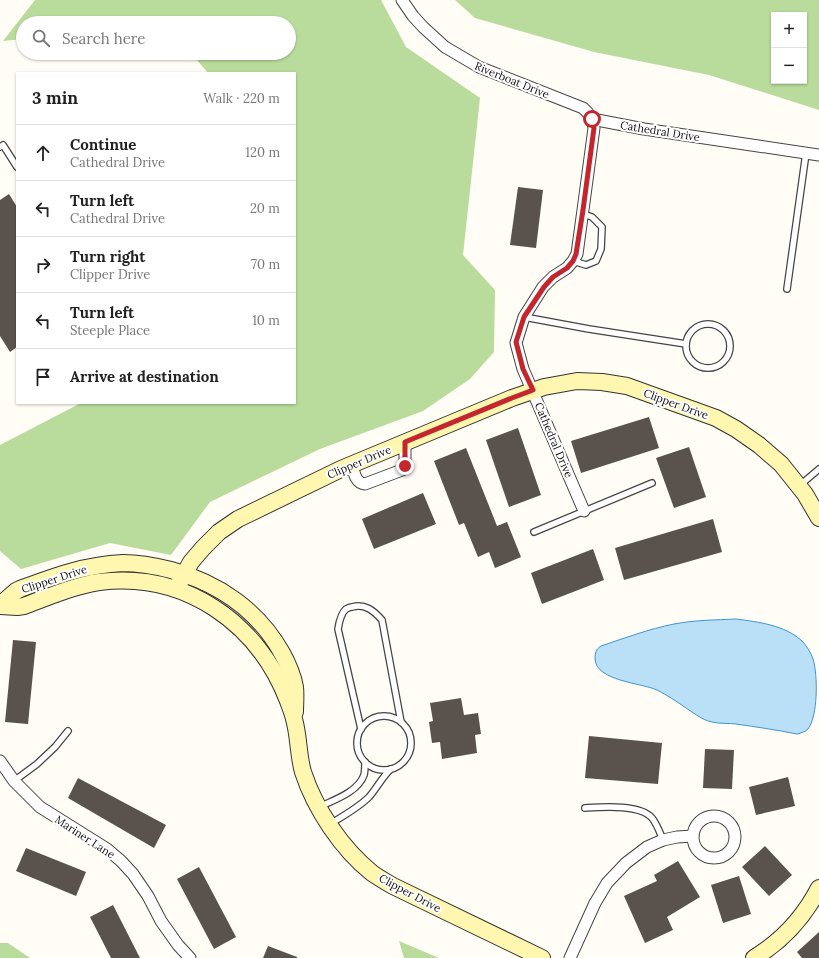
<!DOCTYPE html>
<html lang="en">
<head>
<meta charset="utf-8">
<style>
	body { margin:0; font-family:Lora,serif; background:#f2f2f2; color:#222 }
	.controls { position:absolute; right:12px; top:12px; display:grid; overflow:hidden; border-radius:0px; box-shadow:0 1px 3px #0004 }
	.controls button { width:36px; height:36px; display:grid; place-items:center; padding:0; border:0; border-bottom:1px solid #e0e0e0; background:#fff; color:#222; font:20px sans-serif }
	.stop { position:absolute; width:12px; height:12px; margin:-9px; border:3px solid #c4262e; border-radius:50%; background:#fff }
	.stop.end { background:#c4262e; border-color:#fff; box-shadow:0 1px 4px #0008 }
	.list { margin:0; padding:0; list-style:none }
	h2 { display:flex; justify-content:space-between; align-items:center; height:52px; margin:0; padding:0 16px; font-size:17px }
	h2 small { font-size:13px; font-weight:400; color:#767676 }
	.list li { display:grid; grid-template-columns:26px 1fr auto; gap:12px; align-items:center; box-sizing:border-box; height:56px; padding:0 16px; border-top:1px solid #e0e0e0 }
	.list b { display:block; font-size:15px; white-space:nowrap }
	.list p { margin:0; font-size:13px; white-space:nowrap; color:#767676 }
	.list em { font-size:13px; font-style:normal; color:#767676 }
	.icon { flex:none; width:22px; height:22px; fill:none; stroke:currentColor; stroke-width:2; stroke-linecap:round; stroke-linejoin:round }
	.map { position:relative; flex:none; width:819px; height:958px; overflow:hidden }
	.search { position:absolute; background:#fff; box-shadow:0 1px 3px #0004; left:16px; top:16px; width:280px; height:44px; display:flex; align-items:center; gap:10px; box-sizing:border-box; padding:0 14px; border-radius:22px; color:#767676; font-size:15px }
	.panel { position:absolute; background:#fff; box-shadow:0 1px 3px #0004; left:16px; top:72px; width:280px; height:332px; border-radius:0px }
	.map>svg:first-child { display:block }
	.forest { fill:#b9dc9c; fill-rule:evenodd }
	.water { fill:#b9e0f7; stroke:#3f96cf }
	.building { fill:#5a524d }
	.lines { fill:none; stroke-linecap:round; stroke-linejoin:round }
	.lane-casing { stroke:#444; stroke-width:8 }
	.street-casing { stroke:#444; stroke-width:13 }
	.secondary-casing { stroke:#333; stroke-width:18 }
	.lane { stroke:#fff; stroke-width:5.5 }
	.street { stroke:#fff; stroke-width:11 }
	.secondary { stroke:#fff6b0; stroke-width:16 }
	.route { stroke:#c4262e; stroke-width:5 }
	.labels { text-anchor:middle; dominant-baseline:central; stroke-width:4; stroke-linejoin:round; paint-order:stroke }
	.street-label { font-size:11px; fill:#111; stroke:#fff }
</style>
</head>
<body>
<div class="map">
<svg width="819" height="958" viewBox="0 0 819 958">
	<rect width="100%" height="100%" fill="#fffdf5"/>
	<g class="forest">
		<polygon points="35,0 381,0 406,47 480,98 463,255 495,290 494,352 470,379 423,411 320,449 210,502 171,555 110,543 21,569 0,551 0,445 81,403 295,403 295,73 208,73 191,53 289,53 289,23 23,23 23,39 3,41"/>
		<path d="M455,0H819V110L709,75L594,52L475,18ZM774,15H804V81H774Z"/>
		<polygon points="399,941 439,958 404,958"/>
		<polygon points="0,943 8,943 30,958 0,958"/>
	</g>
	<path class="water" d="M736,619C758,622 785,625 802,641C807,646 811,653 813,659C818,675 818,716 808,729C805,732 801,733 797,734C777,730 757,727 736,724C729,723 720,724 712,722C702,720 694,713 686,708C676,701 667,695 657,690C642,683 596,681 595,659C595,653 596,649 601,646C625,638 649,629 674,624C695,620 715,620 736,619Z"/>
	<g class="building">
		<polygon points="518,187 543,190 536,248 510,245"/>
		<polygon points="9,194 17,207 17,347 10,352 0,336 0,200"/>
		<polygon points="649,417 659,448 581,473 571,441"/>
		<polygon points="518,428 541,495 509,507 486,440"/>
		<polygon points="689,447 706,497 674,508 656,458"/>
		<polygon points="466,448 497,526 507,522 521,557 495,568 489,552 478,557 464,523 459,525 434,461"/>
		<polygon points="423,493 436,524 374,549 362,519"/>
		<polygon points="713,519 722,552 624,580 615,548"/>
		<polygon points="593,549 604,580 542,604 531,573"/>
		<polygon points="13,640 36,642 28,724 5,722"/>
		<polygon points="461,698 464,715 478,713 481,734 475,735 477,753 442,759 440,742 432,743 429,722 433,721 430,703"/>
		<polygon points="589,736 662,743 658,784 585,778"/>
		<polygon points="705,749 734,750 732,789 703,788"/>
		<polygon points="788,777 795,806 756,815 749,787"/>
		<polygon points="78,778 166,825 154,848 68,798"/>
		<polygon points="765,846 792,875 769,896 742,867"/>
		<polygon points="26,848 86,872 76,896 16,871"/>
		<polygon points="678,861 700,897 667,917 673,930 645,943 624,896 657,881 654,875"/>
		<polygon points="199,867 236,937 214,949 177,879"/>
		<polygon points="739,876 751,914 723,923 711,885"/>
		<polygon points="113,905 140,958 111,958 90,917"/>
		<polygon points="819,932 819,958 802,958 797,952"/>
		<polygon points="268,946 297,957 297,958 263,958"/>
	</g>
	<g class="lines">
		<defs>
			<g id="lane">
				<polyline points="0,147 3,145 17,167"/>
				<polyline points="573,261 586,265 596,261 601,249 602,227 592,217 583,214"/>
				<polyline points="787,289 806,153"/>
				<polyline points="524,317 589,329 686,344"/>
				<circle cx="708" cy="346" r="22"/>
				<polyline points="799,486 819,469"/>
				<polyline points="534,532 652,483"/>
				<circle cx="384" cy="743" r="27"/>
				<path d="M361,729L338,629C339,623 341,613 346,609C348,608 350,607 352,607C365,603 374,611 382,620L401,722"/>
				<polyline points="14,781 37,764 55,747 68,731"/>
				<path d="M319,807C334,800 358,792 364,775C365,771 365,766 365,762"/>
				<path d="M585,808C602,807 640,804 652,818C657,824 660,833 663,840"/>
				<path d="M330,824C343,816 358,808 369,797C377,788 382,777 391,769"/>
			</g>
			<g id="street">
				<path d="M402,0L413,16L423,27L445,47L479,67L583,108C590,114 592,118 594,128L583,210L577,254L573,261L567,268L553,277L543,287L524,317L516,343L523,369L584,511"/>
				<polyline points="592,119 644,129 819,155"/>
				<path d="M352,464C354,472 355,483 365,484L402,470L405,466V442"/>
				<polyline points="0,761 14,781 40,807 107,849 121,861 133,874 148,896 161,921 178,945 190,958"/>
				<circle cx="714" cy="837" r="21"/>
				<polyline points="570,958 595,903 607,883 626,863 647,847 663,840 677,837 693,836"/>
			</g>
			<g id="secondary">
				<polyline points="176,589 191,562 203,548 219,532 238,519 341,469 512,398 544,387 577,381 602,382 627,386 716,418 736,429 759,445 781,464 805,494 819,518"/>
				<path d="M0,605L16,591L20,589C55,576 84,565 123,563C139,563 155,566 171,570C218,583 258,610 282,653C288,664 293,676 295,687C296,695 295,704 295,712"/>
				<path d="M0,606L17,607L24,606C48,597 73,586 99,582C185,571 258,623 288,701C290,707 293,713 294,719C299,736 298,755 303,772C315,809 342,849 372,873C379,878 386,882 393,886L542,958"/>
				<path d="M754,958C782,941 804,917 819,888"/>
			</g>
		</defs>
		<use href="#lane" class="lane-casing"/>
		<use href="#street" class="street-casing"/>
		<use href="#secondary" class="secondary-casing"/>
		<use href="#lane" class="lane"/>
		<use href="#street" class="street"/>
		<use href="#secondary" class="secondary"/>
	</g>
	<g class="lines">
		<polyline class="route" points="405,466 405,442 512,398 533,390 523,369 516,342 524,317 544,287 553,277 567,268 573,261 576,254 583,210 594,128 592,119"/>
	</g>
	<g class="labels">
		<g class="street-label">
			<text transform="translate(512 80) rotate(22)">Riverboat Drive</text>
			<text transform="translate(660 131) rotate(9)">Cathedral Drive</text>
			<text transform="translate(676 404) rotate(20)">Clipper Drive</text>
			<text transform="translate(554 440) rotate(67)">Cathedral Drive</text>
			<text transform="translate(359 462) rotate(-23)">Clipper Drive</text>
			<text transform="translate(54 579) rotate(-18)">Clipper Drive</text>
			<text transform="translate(85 837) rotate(33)">Mariner Lane</text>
			<text transform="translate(410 893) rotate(28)">Clipper Drive</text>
		</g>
	</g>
</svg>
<div class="controls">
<button>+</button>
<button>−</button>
</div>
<div class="stop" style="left:592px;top:119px"></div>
<div class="stop end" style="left:405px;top:466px"></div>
<div class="search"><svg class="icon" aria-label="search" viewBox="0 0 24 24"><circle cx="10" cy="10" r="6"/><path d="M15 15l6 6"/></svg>Search here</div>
<section class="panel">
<h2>3 min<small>Walk · 220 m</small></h2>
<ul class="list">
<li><svg class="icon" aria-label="ahead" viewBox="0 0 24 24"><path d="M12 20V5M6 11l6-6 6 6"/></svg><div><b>Continue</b><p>Cathedral Drive</p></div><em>120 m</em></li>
<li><svg class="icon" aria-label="left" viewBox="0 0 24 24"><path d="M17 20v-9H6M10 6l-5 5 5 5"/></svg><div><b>Turn left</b><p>Cathedral Drive</p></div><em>20 m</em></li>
<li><svg class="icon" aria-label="right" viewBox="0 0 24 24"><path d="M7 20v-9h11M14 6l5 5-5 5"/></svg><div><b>Turn right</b><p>Clipper Drive</p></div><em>70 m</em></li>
<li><svg class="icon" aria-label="left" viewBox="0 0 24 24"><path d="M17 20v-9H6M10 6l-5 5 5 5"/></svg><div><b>Turn left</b><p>Steeple Place</p></div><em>10 m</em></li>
<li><svg class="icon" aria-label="arrive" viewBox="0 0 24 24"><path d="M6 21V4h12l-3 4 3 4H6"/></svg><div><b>Arrive at destination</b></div></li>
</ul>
</section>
</div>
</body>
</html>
